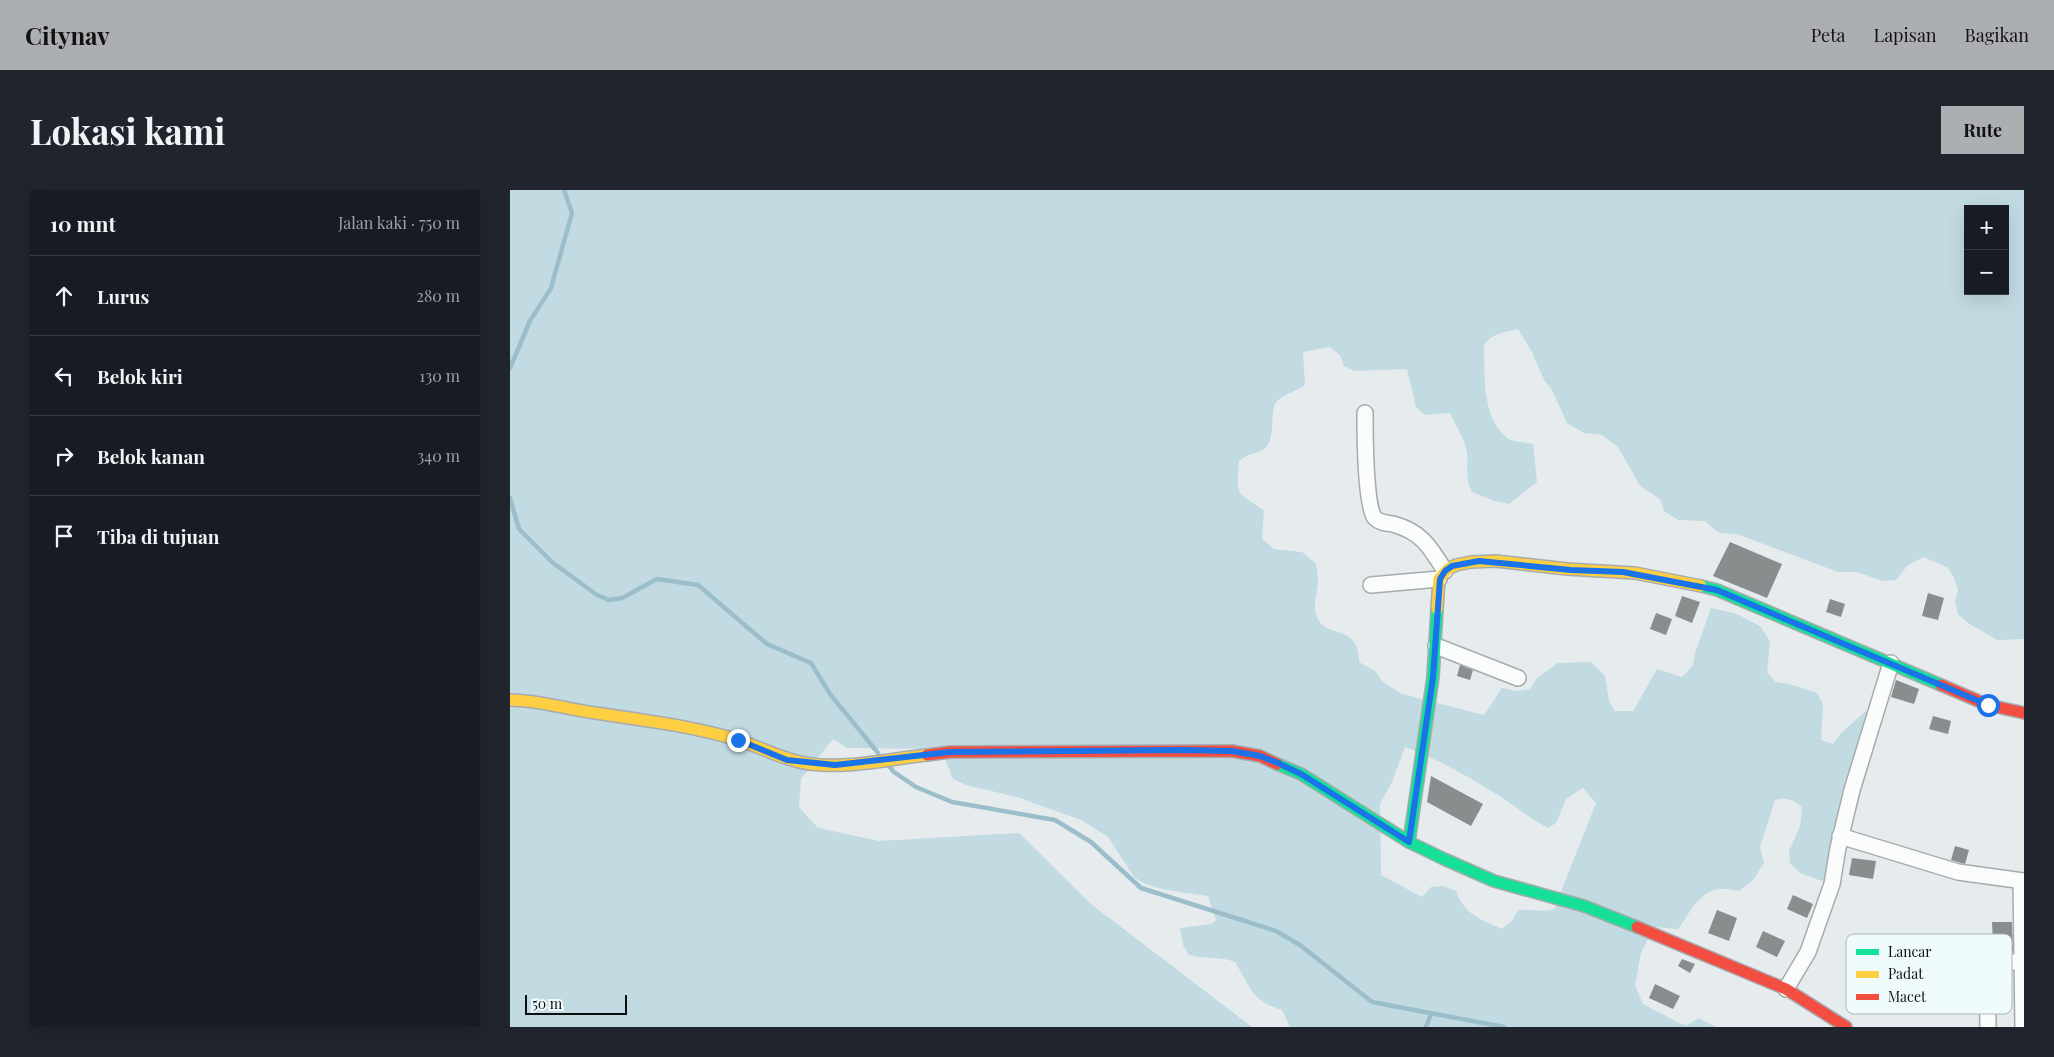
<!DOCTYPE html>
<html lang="id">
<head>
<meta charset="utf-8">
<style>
	body { margin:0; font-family:"Playfair Display",serif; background:#20242c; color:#f1f3f6 }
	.controls { position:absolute; right:15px; top:15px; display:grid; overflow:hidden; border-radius:0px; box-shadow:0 5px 20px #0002 }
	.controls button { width:45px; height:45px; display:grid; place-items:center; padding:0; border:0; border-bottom:1px solid #363941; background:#171b24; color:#f1f3f6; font:25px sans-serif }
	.scale { position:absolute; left:15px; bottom:12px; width:102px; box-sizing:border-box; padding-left:5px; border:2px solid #0b0f10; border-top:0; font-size:14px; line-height:18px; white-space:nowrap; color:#0b0f10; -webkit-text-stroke:4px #f0fbfe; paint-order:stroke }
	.stop { position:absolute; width:15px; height:15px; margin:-11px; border:4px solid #1a73e8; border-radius:50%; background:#fff }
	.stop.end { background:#1a73e8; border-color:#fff; box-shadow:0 1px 5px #0008 }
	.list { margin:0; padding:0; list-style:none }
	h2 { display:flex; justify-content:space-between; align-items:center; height:65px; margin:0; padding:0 20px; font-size:21px }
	h2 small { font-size:16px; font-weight:400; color:#9ea1a6 }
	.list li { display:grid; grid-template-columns:32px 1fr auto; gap:15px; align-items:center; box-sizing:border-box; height:80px; padding:0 20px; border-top:1px solid #363941 }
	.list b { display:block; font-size:19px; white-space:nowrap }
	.list em { font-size:16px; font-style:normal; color:#9ea1a6 }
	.icon { flex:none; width:28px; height:28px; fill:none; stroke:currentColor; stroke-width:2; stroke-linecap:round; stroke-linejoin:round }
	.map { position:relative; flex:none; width:1514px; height:837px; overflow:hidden; border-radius:0px }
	header { display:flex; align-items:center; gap:30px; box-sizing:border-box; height:70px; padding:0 25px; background:#acafb2; color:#111 }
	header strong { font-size:24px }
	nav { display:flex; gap:28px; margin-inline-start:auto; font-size:18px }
	.intro { display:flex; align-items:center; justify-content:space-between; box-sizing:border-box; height:120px; padding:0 30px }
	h1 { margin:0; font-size:35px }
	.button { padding:12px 22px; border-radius:0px; background:#acafb2; color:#111; font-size:18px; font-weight:700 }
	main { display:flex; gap:30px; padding:0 30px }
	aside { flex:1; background:#171b24; border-radius:0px; box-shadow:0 5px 20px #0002 }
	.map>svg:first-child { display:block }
	.green { fill:#c2dae2; fill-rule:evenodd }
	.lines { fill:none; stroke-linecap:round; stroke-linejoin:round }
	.stream { stroke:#9cbeca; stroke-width:4.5 }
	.building { fill:#888d8e }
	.street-casing { stroke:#a7abad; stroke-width:18 }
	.fast-casing { stroke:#a7abad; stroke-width:14 }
	.slow-casing { stroke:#a7abad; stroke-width:14 }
	.jam-casing { stroke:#a7abad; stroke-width:14 }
	.street { stroke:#fbfcfc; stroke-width:15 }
	.fast { stroke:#16e098; stroke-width:11 }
	.slow { stroke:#ffcf43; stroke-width:11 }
	.jam { stroke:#f24e42; stroke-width:11 }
	.route { stroke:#1a73e8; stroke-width:6 }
	.key { fill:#f0fbfe; stroke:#abb4b7; stroke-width:1 }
	.key-label { font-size:14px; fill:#0b0f10 }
</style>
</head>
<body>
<header>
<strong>Citynav</strong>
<nav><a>Peta</a><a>Lapisan</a><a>Bagikan</a></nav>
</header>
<div class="intro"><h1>Lokasi kami</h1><a class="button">Rute</a></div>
<main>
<aside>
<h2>10 mnt<small>Jalan kaki · 750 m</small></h2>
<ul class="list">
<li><svg class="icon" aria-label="ahead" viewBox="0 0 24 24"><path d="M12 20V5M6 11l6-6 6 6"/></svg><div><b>Lurus</b></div><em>280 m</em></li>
<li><svg class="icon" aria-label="left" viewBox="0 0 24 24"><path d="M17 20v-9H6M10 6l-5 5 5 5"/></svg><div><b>Belok kiri</b></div><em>130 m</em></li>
<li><svg class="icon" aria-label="right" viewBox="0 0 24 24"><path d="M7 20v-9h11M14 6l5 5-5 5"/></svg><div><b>Belok kanan</b></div><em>340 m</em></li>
<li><svg class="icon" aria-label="arrive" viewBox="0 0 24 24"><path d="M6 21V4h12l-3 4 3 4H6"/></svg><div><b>Tiba di tujuan</b></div></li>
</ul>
</aside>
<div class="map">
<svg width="1514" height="837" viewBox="0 0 1514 837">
	<rect width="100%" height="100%" fill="#e6ecee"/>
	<path class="green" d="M0,0H1514V449L1487,450L1458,433L1448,424L1445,412L1448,400L1444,388L1438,378L1414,367L1398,375L1386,390L1372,391L1347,382H1328L1227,344C1206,343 1210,344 1195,331L1168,330L1154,321L1150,309L1133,298L1129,294L1108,257L1092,245L1074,243L1057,233L1042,200L1034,190L1022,162L1008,139C995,142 982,143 974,155C975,185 971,226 997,248C1002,252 1016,252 1023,254L1027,292L999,314L985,311L962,302C954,285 959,279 957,263C955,249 946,236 940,223L915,225L906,217L897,179L845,181L834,176L830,165L820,157L793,162L795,195C788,200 773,205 767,211C759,219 766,244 757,256C751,264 737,263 729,271C727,306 724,301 754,320L752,349L764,359L792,362L806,374C807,380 808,387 808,393C807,404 803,414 806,424C812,450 850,432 849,472L865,481L873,492L892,504L974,525L992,498L1007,501L1020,499L1027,488L1048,473L1081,472L1095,486L1099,511L1105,521H1123L1147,479L1172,487L1183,475L1185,463L1201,418L1227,424L1250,436L1260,451L1257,483L1266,492L1279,494L1307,503L1313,514L1311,550L1323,554L1330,544L1356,521L1369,527L1357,581L1331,674L1312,691L1290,683L1280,673L1279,661L1290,636L1292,618C1285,609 1275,607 1265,610L1250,657L1254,673L1243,690L1229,701C1222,701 1217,698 1210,699C1189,700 1179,725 1168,739L1144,737L1131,763L1125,795L1133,814L1171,834L1177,835L1189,828L1206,837H780L772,820C742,811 741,798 725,772C711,766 694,769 679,765L673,755L670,738L701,734L706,730L698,706C678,703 639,700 624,687L598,647L571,630L507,607L456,595L443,589L431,559L337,558L323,549L291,589L289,617L308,638L369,651L509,643L581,714L742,837H0ZM1458,19H1495V101H1458ZM895,557C926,568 972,594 1000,613C1013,622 1024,631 1038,638L1046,633L1056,609L1073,598L1086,613L1044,719C1032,723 1021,719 1008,720L1002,731L992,739C970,729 955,725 946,701L933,696L921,697L912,707L871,685L870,614L882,592Z"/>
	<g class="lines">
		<g class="stream">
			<polyline points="0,178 20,131 41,98 62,23 54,0"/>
			<polyline points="0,308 9,339 42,372 87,405 99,410 112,408 147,389 188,395 257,454 301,473 320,504 368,563"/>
			<polyline points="378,575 384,582 406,597 442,612 545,630 581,652 631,698 766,741 790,755 862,812 994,837"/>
			<polyline points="916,837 921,824"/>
		</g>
	</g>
	<g class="building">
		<polygon points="1220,352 1272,374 1257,408 1203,386"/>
		<polygon points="1418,403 1434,408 1428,430 1412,426"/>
		<polygon points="1172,406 1190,412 1182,433 1165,426"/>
		<polygon points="1320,409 1335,414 1331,427 1316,422"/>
		<polygon points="1146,423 1162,429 1156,445 1140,439"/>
		<polygon points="950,475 963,480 960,490 947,486"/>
		<polygon points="1386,490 1409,499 1404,514 1381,507"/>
		<polygon points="1423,526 1441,531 1438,544 1419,539"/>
		<polygon points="921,586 973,614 961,636 917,612"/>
		<polygon points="1445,656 1459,660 1455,674 1441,670"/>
		<polygon points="1342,668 1366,671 1363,689 1339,685"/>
		<polygon points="1283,705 1303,714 1297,728 1277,719"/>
		<polygon points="1207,720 1227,728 1219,751 1198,743"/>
		<polygon points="1482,732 1502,732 1503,761 1488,762 1488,755 1483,756"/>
		<polygon points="1253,741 1275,751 1267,767 1246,757"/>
		<polygon points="1172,769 1185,774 1180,783 1168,776"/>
		<polygon points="1145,794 1170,806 1163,819 1139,808"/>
	</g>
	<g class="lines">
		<defs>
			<g id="street">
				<path d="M855,223C855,241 855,318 865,328C870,333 876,333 883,334C912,342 920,357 935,381"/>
				<polyline points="861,395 929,389"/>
				<polyline points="926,456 1008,488"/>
				<polyline points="1330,646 1448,682 1514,691"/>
				<polyline points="1511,691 1513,837"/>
				<polyline points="1417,761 1477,772 1512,772"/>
				<polyline points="1477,772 1478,837"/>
				<polyline points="1276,799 1298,762 1322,694 1328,658 1342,600 1381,473"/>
			</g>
			<g id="fast">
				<polyline points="1191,396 1207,400 1431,495"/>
				<polyline points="767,574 791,584 899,652 934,669 984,691 1074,716 1127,737"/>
				<polyline points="899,652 923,487 927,419"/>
			</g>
			<g id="slow">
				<polyline points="927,419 929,389 938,379 946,375 961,372 986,371 1057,379 1125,383 1191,396"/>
				<path d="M0,510C27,510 52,518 79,522C128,530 180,535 228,550C253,558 273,570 300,574C338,579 379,569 417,565"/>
			</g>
			<g id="jam">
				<polyline points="1431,495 1478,515 1514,523"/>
				<polyline points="417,565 440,562 722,561 750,566 767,574"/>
				<polyline points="1127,737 1276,799 1336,837"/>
			</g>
		</defs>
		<use href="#street" class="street-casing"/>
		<use href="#fast" class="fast-casing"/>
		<use href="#slow" class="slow-casing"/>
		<use href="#jam" class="jam-casing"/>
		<use href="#street" class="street"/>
		<use href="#fast" class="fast"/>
		<use href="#slow" class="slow"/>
		<use href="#jam" class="jam"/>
	</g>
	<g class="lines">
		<polyline class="route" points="228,550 277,570 325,575 440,562 670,560 722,561 750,566 768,573 791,584 899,652 923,487 930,389 935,381 942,376 969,371 1061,380 1113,382 1207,400 1478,515"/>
	</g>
	<rect x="1336" y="744" width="166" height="80" rx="8" class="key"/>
	<rect x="1346" y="759" width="23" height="6" fill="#16e098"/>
	<rect x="1346" y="781" width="23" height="7" fill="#ffcf43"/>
	<rect x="1346" y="804" width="23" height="6" fill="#f24e42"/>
	<g class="key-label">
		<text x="1378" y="767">Lancar</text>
		<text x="1378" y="789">Padat</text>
		<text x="1378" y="812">Macet</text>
	</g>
</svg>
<div class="controls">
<button>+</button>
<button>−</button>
</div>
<div class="scale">50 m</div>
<div class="stop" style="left:1478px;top:515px"></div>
<div class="stop end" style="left:228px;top:550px"></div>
</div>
</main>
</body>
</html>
